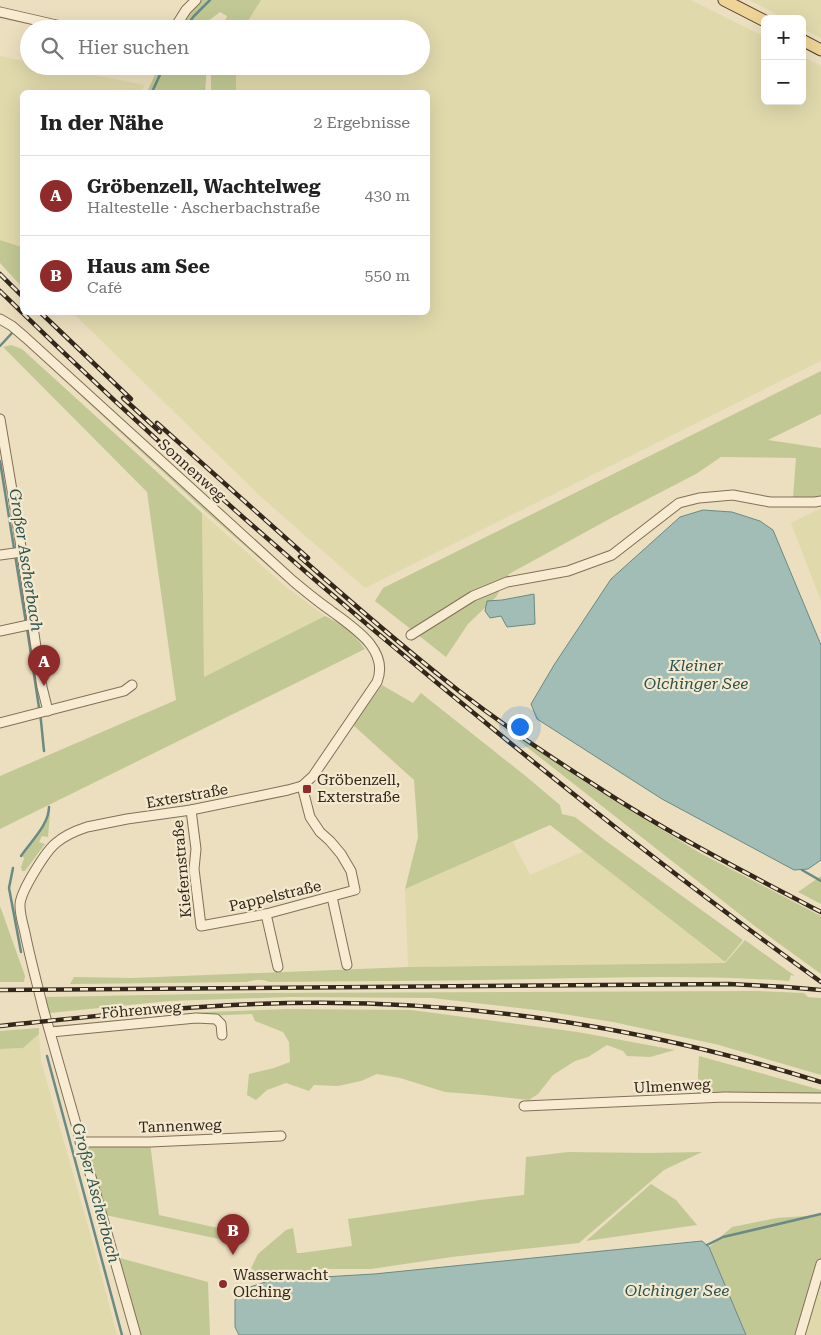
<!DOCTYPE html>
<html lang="de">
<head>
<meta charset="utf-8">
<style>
	body { margin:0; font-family:"Roboto Serif",serif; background:#f6f6f6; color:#222 }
	.controls { position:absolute; right:15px; top:15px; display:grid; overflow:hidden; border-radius:8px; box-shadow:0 5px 20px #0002 }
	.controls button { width:45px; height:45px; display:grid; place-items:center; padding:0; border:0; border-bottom:1px solid #e0e0e0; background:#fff; color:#222; font:25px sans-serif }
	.you { position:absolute; left:519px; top:726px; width:18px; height:18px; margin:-12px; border:4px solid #fff; border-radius:50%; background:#1a73e8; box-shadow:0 0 0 8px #1a73e833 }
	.badge { display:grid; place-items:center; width:32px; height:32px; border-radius:50%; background:#8f2b2b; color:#fff; font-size:16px; font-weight:700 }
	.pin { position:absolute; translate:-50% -41px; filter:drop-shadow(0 1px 2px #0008) }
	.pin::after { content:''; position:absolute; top:26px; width:18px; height:15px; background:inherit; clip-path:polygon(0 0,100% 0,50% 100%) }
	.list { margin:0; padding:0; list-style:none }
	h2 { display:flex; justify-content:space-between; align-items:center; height:65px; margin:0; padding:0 20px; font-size:21px }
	h2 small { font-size:16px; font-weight:400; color:#767676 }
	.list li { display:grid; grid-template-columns:32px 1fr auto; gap:15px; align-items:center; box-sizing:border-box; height:80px; padding:0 20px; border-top:1px solid #e0e0e0 }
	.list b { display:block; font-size:19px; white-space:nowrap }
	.list p { margin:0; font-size:16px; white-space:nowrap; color:#767676 }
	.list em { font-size:16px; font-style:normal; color:#767676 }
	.icon { flex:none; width:28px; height:28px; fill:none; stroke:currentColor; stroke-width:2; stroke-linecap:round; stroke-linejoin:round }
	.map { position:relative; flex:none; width:821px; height:1335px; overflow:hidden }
	.search { position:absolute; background:#fff; box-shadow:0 5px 20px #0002; left:20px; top:20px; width:410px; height:55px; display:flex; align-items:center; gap:12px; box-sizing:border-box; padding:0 18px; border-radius:28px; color:#767676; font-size:19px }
	.panel { position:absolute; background:#fff; box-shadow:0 5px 20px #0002; left:20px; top:90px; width:410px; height:225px; border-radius:8px }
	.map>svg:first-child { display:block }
	.farmland { fill:#e0d9ac }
	.green { fill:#c2c894 }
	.water { fill:#a2bdb5; stroke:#6a8a83 }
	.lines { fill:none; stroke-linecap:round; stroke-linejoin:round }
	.stream { stroke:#6a8a83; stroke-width:2.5 }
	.minor-casing { stroke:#836f58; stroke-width:11 }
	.major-casing { stroke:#503e2d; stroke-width:13 }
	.minor { stroke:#f7ecd1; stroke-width:9 }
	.major { stroke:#eed497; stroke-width:11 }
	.rail-casing { stroke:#33271c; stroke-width:4.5 }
	.rail { stroke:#f3e9ce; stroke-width:2.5; stroke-dasharray:8; stroke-linecap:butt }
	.poi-dot { fill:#8f2b2b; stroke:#f3e9ce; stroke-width:2 }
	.labels { text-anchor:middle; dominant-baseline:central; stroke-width:4.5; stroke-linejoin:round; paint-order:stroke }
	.street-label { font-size:15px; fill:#33271c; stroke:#f3e9ce }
	.poi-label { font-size:15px; fill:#33271c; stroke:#f3e9ce; text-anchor:start }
	.water-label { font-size:16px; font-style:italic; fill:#2c5250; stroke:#f3e9ce }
</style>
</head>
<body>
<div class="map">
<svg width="821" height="1335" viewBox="0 0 821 1335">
	<rect width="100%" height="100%" fill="#ebdfbf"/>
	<g class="farmland">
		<polygon points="261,0 691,0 765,37 765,101 802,101 802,56 821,66 821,361 365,588 260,496 73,313 428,312 428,92 236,92 236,66 421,66 421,29 243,29"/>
		<polygon points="750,0 821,0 821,38 802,28 802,19 785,19"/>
		<polygon points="0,56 29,62 29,66 52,66 144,85 142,92 22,92 22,247 0,240"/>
		<polygon points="821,508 821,601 791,523"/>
		<polygon points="202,513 286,587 325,616 204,677"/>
		<polygon points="513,842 530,875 584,851 725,963 408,967 405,889"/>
		<polygon points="39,1034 41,1061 95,1251 117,1335 0,1335 0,1049 23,1048"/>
		<polygon points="816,1278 821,1284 821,1335 800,1335"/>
	</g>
	<g class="green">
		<polygon points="200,0 261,0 243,29 222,29 227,16 220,12 198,29 179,29 188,14"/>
		<polygon points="159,66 207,66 205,92 147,92"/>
		<rect x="211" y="66" width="25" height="26"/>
		<polygon points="0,240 22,247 22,287 0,263"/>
		<polygon points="28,344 286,580 284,580 204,510 38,356 28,347"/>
		<path d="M11,345L22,349L202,513L204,677L325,616C344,626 352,632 365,649L0,829V776L176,700L147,492L3,347Z"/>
		<polygon points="821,371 821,414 768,440 821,448 821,499 793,497 796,458 721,457 696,474 613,517 509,574 496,597 468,624 446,657 375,601 383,588"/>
		<polygon points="382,685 413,703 421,693 528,778 560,805 562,814 575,817 606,841 743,940 725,962 550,825 405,889 418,837 414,780 353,725"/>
		<polygon points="491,719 594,788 700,853 821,916 821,974 756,927"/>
		<polygon points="50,813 48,837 42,836 39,842 45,844 25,871 22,871 21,867 24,858 22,856 45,825"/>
		<polygon points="821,876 821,904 798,892"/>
		<polygon points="0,906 25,976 24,982 0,982"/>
		<path d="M745,940L795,976L791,975L789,981C705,975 620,977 535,979C447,981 358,981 269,982C263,979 253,980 247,982L70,984L74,977L132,978L408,967L725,963Z"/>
		<polygon points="756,991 804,993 808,997 821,998 821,1075 719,1045 613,1022 544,1011 432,998 289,997 169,1001 49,1013 45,997 253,993"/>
		<polygon points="288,1009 411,1010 578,1032 675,1050 650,1057 627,1056 623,1051 607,1045 588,1057 575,1061 553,1075 538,1094 529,1100 484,1095 445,1092 400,1078 377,1074 361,1081 338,1086 314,1085 309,1091 286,1083 267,1090 256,1100 247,1095 249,1074 274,1068 290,1062 289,1042 283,1032 255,1021 252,1014 205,1016 57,1029 53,1025 64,1025 205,1012"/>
		<polygon points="39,1028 39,1034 23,1048 0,1049 0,1031"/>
		<polygon points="699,1056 821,1090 821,1094 697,1095"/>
		<polygon points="150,1142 159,1215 218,1228 219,1239 105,1215 85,1143"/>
		<polygon points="568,1152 648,1153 702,1152 664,1170 579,1243 452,1257 371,1269 319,1269 262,1276 256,1273 251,1268 258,1254 286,1230 293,1228 297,1253 301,1253 352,1246 348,1219 480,1200 524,1195 526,1157"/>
		<polygon points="651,1184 676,1200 697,1225 586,1241"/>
		<polygon points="821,1215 821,1264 800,1335 746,1335 709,1247 732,1227 777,1218"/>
		<polygon points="116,1257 208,1282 210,1335 138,1335"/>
	</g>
	<g class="water">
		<polygon points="703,510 732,512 760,521 773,530 821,645 821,860 808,869 794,870 662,799 537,719 531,704 554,665 611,579 680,517"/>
		<polygon points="534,594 535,624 507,627 501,616 490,618 485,611 487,601 502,600"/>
		<polygon points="702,1241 709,1247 746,1335 239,1335 235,1327 235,1300 250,1287 272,1280 374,1274"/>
	</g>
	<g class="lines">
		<g class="stream">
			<polyline points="184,29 194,16 210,0"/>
			<polyline points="152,92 164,66"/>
			<polyline points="0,346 12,333"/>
			<polyline points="0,461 26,623"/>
			<polyline points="27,628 41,721 44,751"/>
			<path d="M21,856C31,841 49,825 49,807"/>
			<polyline points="13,868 9,888 21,952"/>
			<polyline points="802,870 821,881"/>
			<polyline points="47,1056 122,1335"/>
			<polyline points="707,1245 723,1237 821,1214"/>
		</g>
		<defs>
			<g id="minor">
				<polyline points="0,12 74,29"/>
				<polyline points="174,29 186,10 196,0"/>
				<path d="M0,319L12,326L26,338L293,581C305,591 317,601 330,610C352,627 390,649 377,682L313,776L302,786L288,790L191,810L127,819L87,827C75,831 65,835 56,843C46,851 19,893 20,906C20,915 23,924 25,933C30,958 37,983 43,1008L136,1335"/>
				<polyline points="0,419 16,514 42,687 48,711"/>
				<polyline points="0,555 22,552"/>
				<polyline points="0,631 33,624"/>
				<polyline points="411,635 473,596 507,582 568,571 612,555 679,503 699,498 733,495 770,502 815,502 821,501"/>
				<polyline points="0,723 124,691 132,685"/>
				<polyline points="191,810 196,849 194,869 201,926 266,914 355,890 351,871 341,854 330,841 320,832 310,817 302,786"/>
				<polyline points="332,897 347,965"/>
				<polyline points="266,914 278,967"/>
				<polyline points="51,1032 196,1018 216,1019 221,1024 222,1035"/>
				<polyline points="524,1106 725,1097 821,1098"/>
				<polyline points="80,1142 150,1142 281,1136"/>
				<polyline points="800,1335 821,1264"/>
			</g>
			<g id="major">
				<polyline points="724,0 765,21"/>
				<polyline points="802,40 821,50"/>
			</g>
		</defs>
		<use href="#minor" class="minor-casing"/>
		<use href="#major" class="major-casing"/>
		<use href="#minor" class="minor"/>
		<use href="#major" class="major"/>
		<defs>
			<g id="rail">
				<polyline points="0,274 22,296"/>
				<path d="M0,291C157,445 322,590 492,728C599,816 708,901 821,982"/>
				<polyline points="40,312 131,399"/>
				<polyline points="123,398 160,432"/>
				<polyline points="157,423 308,558"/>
				<path d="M300,557C352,603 404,648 459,691C502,724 547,755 593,784C666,832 744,872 821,912"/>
				<polyline points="0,990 729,984 786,987 821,990"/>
				<path d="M0,1026C95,1016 191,1005 287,1003C468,999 648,1028 821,1082"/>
			</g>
		</defs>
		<use href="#rail" class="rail-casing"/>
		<use href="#rail" class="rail"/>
	</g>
	<g class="poi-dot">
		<rect x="302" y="784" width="10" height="10" rx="2.5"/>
		<circle cx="223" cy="1284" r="5"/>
	</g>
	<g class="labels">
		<g class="street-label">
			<text transform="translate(192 470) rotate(42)">Sonnenweg</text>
			<text transform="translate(187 796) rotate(-10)">Exterstraße</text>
			<text transform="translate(182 869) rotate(-95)">Kiefernstraße</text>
			<text transform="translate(275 896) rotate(-13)">Pappelstraße</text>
			<text transform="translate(141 1010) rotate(-5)">Föhrenweg</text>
			<text transform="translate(672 1086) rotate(-3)">Ulmenweg</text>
			<text transform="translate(180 1126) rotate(-2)">Tannenweg</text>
		</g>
		<g class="poi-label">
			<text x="317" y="780">Gröbenzell,<tspan x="317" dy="17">Exterstraße</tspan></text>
			<text x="233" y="1275">Wasserwacht<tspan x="233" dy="17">Olching</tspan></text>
		</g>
		<g class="water-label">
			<text transform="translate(26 560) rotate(81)">Großer Ascherbach</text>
			<text x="696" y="665">Kleiner<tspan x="696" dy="18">Olchinger See</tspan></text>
			<text transform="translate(96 1193) rotate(75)">Großer Ascherbach</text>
			<text x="677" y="1290">Olchinger See</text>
		</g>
	</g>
</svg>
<div class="controls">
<button>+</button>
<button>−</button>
</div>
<div class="you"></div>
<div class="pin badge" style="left:44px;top:686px">A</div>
<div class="pin badge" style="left:233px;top:1255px">B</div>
<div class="search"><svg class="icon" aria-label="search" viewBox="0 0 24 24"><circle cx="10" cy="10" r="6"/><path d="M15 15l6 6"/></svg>Hier suchen</div>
<section class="panel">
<h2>In der Nähe<small>2 Ergebnisse</small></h2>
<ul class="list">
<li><span class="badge">A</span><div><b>Gröbenzell, Wachtelweg</b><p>Haltestelle · Ascherbachstraße</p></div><em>430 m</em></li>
<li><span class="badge">B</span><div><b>Haus am See</b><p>Café</p></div><em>550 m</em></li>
</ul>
</section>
</div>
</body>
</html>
